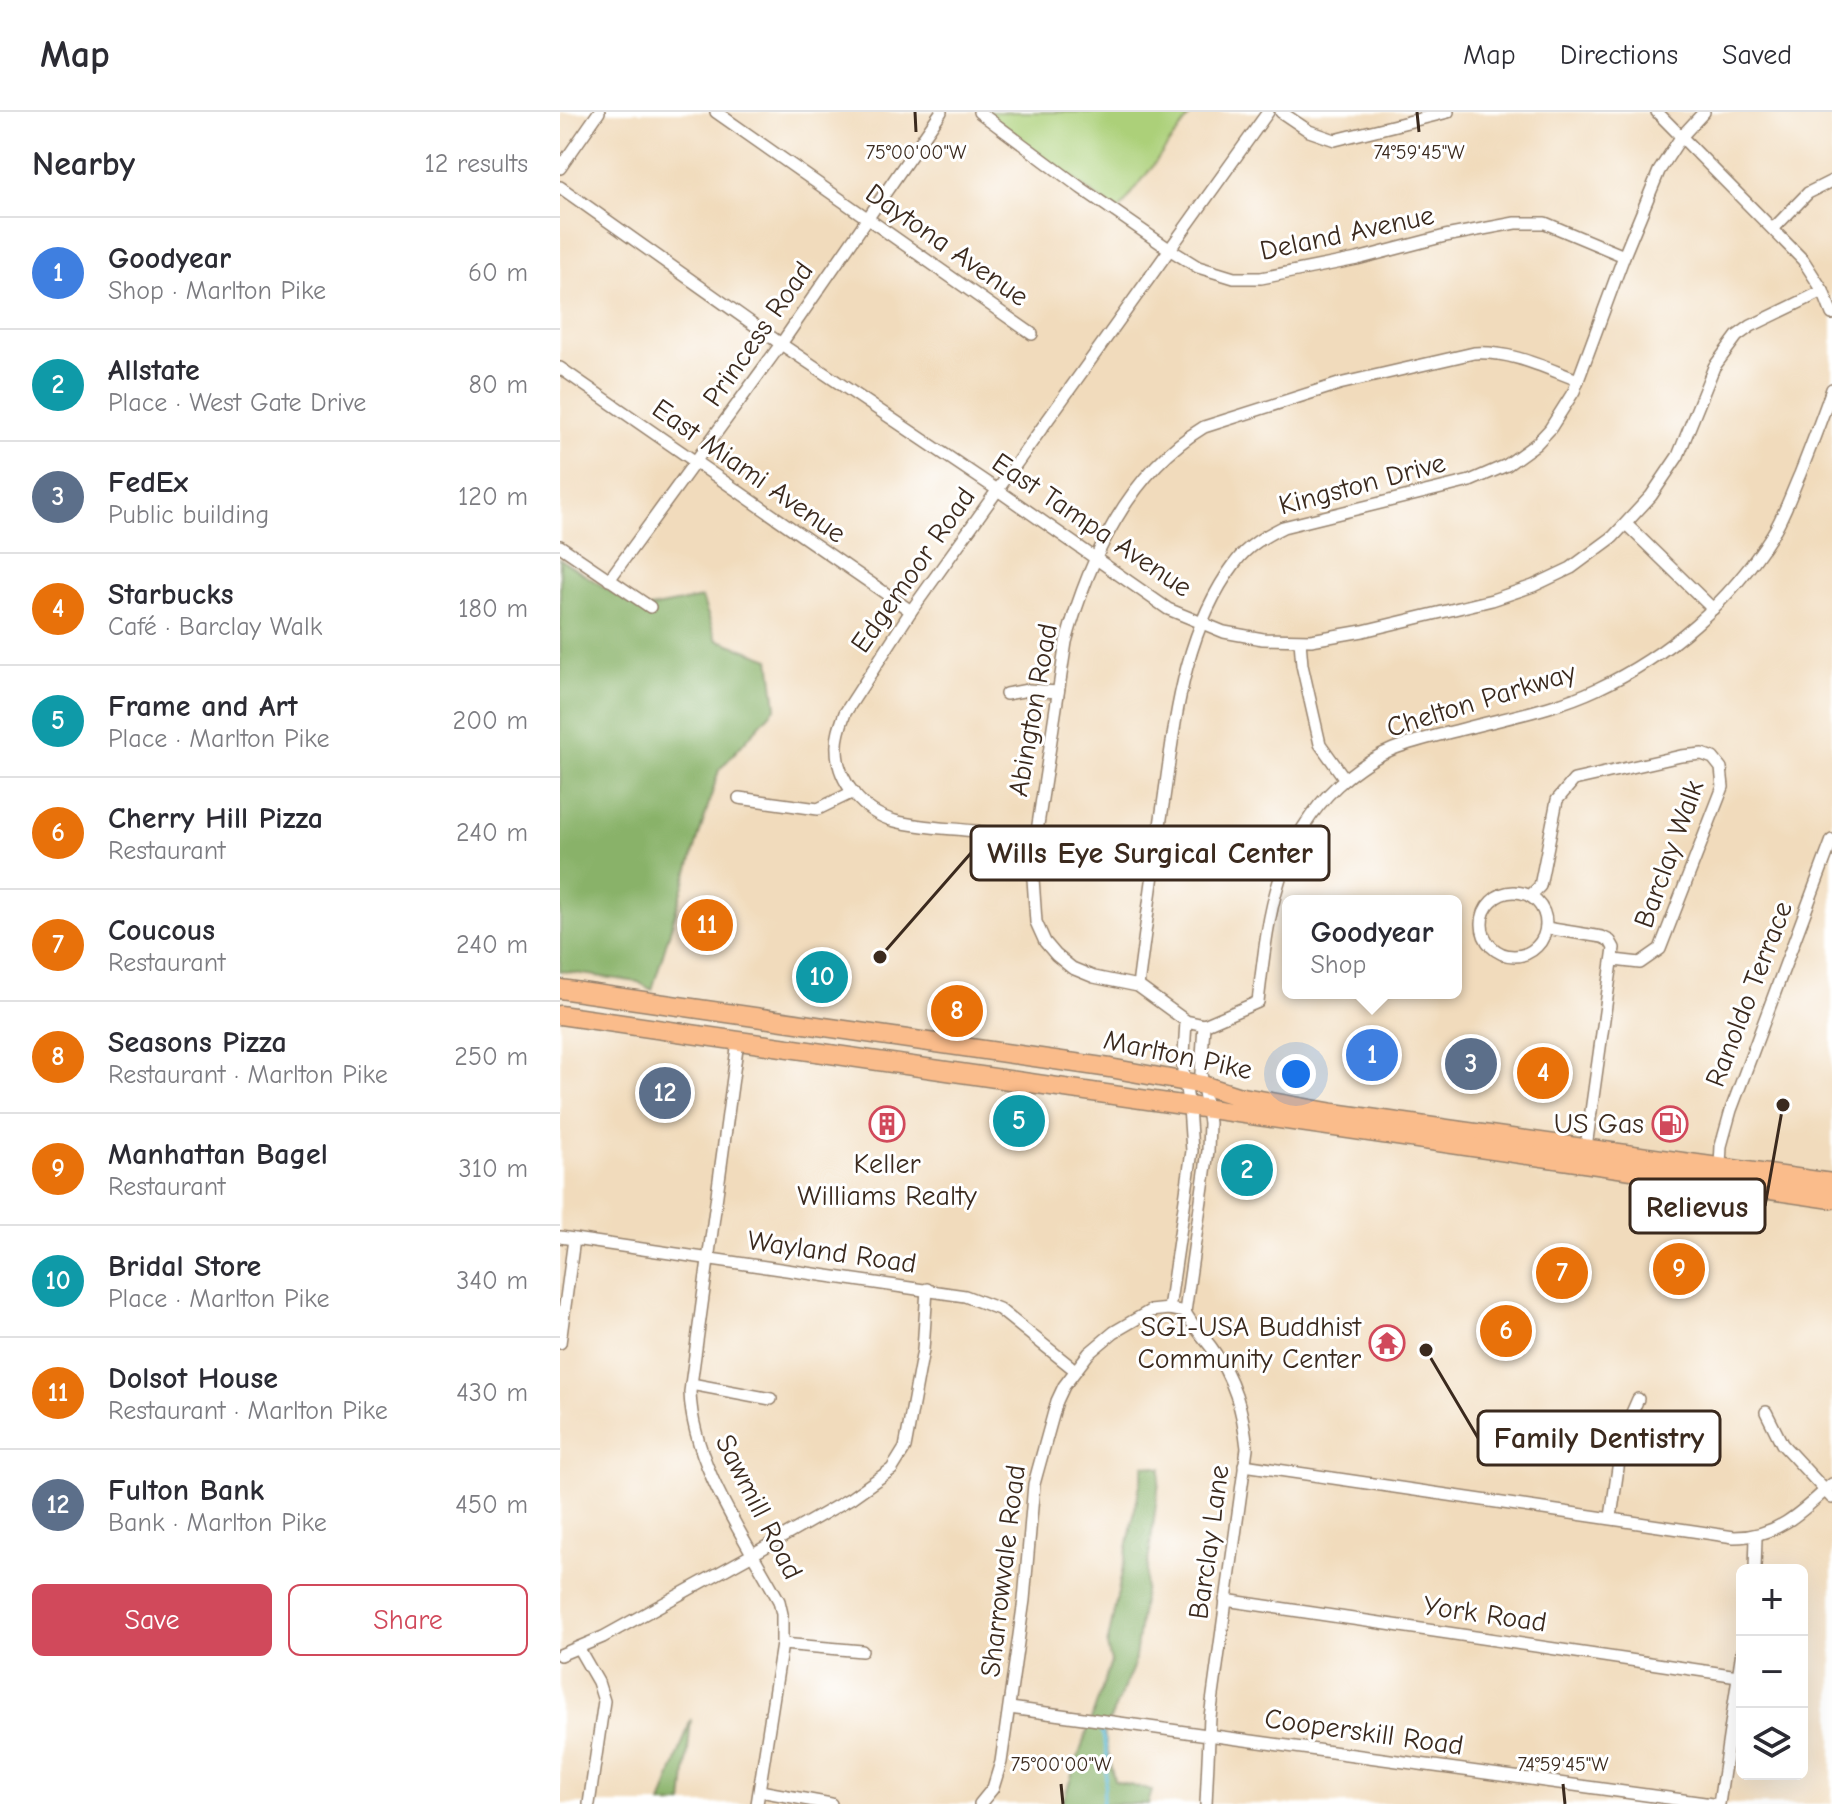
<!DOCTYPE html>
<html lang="en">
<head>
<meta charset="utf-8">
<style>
	body { margin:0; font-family:"Comic Neue",sans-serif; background:#f2f2f3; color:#2b2b33 }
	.controls { position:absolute; right:24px; bottom:24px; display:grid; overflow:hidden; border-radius:12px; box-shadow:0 8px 32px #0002 }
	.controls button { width:72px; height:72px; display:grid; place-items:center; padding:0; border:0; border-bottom:2px solid #e1e1e2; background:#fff; color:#2b2b33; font:40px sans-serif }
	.you { position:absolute; left:736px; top:962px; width:28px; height:28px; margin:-20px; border:6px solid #fff; border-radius:50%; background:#1a73e8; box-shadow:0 0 0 12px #1a73e833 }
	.badge { display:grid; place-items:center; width:52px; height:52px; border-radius:50%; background:#d1495b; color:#fff; font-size:26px; font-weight:700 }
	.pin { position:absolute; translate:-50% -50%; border:4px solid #fff; box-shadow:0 2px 8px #0006 }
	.popup { position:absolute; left:722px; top:783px; width:180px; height:104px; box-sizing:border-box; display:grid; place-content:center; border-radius:12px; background:#fff; filter:drop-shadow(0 2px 6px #0005); font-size:26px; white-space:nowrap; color:#7c7c81 }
	.popup b { font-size:30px; color:#2b2b33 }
	.popup::after { content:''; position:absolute; left:50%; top:100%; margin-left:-16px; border:16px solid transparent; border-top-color:#fff }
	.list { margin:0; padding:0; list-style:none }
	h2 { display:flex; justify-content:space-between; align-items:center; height:104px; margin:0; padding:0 32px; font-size:34px }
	h2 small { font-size:26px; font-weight:400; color:#7c7c81 }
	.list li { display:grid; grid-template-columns:52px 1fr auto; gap:24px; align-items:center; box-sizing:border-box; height:112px; padding:0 32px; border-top:2px solid #e1e1e2 }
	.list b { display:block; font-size:30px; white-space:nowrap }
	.list p { margin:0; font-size:26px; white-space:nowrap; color:#7c7c81 }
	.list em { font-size:26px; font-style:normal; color:#7c7c81 }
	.actions { display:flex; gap:16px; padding:24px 32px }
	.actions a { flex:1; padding:18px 0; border:2px solid #d1495b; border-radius:12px; text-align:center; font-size:28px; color:#d1495b }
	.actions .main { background:#d1495b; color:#fff }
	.icon { flex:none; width:44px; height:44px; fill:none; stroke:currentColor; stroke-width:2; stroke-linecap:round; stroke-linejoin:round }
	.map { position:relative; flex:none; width:1272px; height:1692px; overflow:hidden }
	header { display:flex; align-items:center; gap:48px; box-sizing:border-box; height:112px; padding:0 40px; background:#fff; border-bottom:2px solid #e1e1e2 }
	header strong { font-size:38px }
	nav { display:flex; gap:44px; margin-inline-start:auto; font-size:28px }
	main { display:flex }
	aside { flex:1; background:#fff }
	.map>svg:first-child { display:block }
	.green { fill:#acd079; stroke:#747d4c; stroke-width:2 }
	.forest { fill:#89b269; stroke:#626e44; stroke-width:2 }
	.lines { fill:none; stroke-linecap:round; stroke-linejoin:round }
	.stream { stroke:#57b8d6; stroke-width:3 }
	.minor-casing { stroke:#96826d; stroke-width:14 }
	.trunk-casing { stroke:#96826d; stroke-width:21 }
	.minor { stroke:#fff; stroke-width:11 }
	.trunk { stroke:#fabc8b; stroke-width:18 }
	.ticks { fill:none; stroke:#3b2a1e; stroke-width:3 }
	.labels { text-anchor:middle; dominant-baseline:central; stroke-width:6; stroke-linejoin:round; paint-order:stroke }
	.street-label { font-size:28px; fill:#3b2a1e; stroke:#fff }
	.poi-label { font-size:28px; fill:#3b2a1e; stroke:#fff; text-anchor:end }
	.ticks-label { font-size:20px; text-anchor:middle; fill:#3b2a1e; stroke:#fff; stroke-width:6; stroke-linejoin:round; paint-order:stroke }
	.leader { fill:none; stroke:#3b2a1e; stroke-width:3 }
	.callout-dot { fill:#3b2a1e; stroke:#fff; stroke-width:3 }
	.callout { fill:#fff; stroke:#3b2a1e; stroke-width:3 }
	.callout-label { font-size:30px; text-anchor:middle; font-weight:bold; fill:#3b2a1e }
</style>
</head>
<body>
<header>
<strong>Map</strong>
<nav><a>Map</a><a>Directions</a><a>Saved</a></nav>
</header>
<main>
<aside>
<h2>Nearby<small>12 results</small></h2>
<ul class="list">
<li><span class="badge" style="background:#3f7fe0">1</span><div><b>Goodyear</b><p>Shop · Marlton Pike</p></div><em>60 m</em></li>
<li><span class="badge" style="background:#0f9aa8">2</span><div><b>Allstate</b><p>Place · West Gate Drive</p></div><em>80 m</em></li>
<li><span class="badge" style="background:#5c6f8a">3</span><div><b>FedEx</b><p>Public building</p></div><em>120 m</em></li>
<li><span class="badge" style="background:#e8710a">4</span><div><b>Starbucks</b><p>Café · Barclay Walk</p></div><em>180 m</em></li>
<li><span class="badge" style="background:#0f9aa8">5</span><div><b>Frame and Art</b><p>Place · Marlton Pike</p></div><em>200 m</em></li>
<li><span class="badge" style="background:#e8710a">6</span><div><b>Cherry Hill Pizza</b><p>Restaurant</p></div><em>240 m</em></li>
<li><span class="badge" style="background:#e8710a">7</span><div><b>Coucous</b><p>Restaurant</p></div><em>240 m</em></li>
<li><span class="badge" style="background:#e8710a">8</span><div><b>Seasons Pizza</b><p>Restaurant · Marlton Pike</p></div><em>250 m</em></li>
<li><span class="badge" style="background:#e8710a">9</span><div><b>Manhattan Bagel</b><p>Restaurant</p></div><em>310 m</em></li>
<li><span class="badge" style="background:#0f9aa8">10</span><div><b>Bridal Store</b><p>Place · Marlton Pike</p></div><em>340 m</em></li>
<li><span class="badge" style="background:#e8710a">11</span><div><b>Dolsot House</b><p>Restaurant · Marlton Pike</p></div><em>430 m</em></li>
<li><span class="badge" style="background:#5c6f8a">12</span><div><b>Fulton Bank</b><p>Bank · Marlton Pike</p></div><em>450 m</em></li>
</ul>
<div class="actions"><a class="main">Save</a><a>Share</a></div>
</aside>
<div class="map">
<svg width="1272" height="1692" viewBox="0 0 1272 1692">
	<rect width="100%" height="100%" fill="#fff"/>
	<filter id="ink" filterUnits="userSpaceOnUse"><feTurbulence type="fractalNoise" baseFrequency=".0125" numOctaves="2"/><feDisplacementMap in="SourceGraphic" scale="16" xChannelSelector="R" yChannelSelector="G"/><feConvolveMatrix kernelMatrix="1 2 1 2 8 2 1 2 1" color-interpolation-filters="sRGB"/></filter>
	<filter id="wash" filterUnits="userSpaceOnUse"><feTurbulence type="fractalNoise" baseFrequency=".006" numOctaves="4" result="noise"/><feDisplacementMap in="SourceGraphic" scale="32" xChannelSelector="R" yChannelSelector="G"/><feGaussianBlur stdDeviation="1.8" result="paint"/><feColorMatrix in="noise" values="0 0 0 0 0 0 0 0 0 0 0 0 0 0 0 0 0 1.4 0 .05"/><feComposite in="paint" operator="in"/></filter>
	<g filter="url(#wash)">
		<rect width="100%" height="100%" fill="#f1dbbc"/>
		<polygon class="green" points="421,0 633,0 558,100"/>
		<g class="forest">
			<polygon points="0,447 80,498 142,486 156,527 210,547 216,595 159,658 92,878 78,870 0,859"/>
			<polygon points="584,1353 601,1356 574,1553 544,1621 554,1669 592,1679 588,1692 502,1692 551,1550 547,1534"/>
			<polygon points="131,1607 123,1692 101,1692"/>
		</g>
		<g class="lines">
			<path class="stream" d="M540,1617C552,1642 545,1666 542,1692"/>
		</g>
	</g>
	<g filter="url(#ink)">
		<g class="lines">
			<defs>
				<g id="minor">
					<polyline points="156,0 472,222"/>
					<polyline points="419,0 521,76 609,137 638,155 674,166 701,166 797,147 885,124 955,111 985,111 1064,144"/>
					<polyline points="721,0 749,19 775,28 888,0"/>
					<polyline points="1097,0 1243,148 1263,179 1272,202"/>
					<polyline points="0,56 39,0"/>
					<polyline points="0,75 221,232 439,379 608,497 664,520 703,527 751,528 803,519 932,488 973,474 1011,456 1053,425 1091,384 1118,344 1154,255 1177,224 1191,214 1263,179"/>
					<polyline points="1214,116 1248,81 1272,69"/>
					<polyline points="0,256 351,499"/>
					<path d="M1018,268C983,255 952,239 914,241L779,272L644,315C568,361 529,447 506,530L472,752L476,810L485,830L496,843L512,856L534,865L578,874L626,909L644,913L698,890C708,808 714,733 778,673C794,659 813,645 833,637C856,628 880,623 903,617C948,605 995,597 1037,577C1109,543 1170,490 1212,423C1224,404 1231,382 1240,362C1251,334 1262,306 1272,277"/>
					<polyline points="1066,412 1153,497"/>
					<polyline points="0,434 90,495"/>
					<polyline points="49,468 221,232 381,0"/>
					<polyline points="740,529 742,553 760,632 785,667"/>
					<polyline points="446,582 468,578 498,580"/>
					<polyline points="179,686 258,697 293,680"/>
					<path d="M475,733C455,728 435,722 415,719C388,716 361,716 335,709C304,701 277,670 277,637C276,625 281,612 285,601L351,499L708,0"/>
					<circle cx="954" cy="812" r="32"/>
					<polyline points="970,784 980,774 997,688 1014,668 1121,644 1142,642 1153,646 1161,656 1163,675 1100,837 1080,851 1054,848"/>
					<polyline points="986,816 1042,825 1050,829 1054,836 1026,1035"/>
					<path d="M578,874C586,813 594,753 603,693C615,610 623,520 675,451C687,434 705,424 723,415L910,369L947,353L976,332L990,317L1014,279L1064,144L1099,59L1121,25L1144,0"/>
					<path d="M178,929L130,1280C132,1352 185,1426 219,1489L222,1502V1532L197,1692"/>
					<polyline points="1160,1054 1161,1034 1171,998 1272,728"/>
					<polyline points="0,1125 405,1184 439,1197 515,1258"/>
					<polyline points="609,1197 632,1039 629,995 623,959 626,909"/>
					<polyline points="625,1200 648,1039 649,1011 641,961 644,913"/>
					<polyline points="0,1231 14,1127"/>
					<polyline points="131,1272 211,1287"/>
					<polyline points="1206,1300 1222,1332 1272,1386"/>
					<path d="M684,1353L1174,1425C1217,1425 1242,1400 1272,1372"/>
					<polyline points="1051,1405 1063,1321 1078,1287"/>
					<polyline points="1195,1458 1196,1425"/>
					<polyline points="665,1488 1178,1564"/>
					<polyline points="222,1532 302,1539"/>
					<polyline points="19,1537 38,1570 44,1589 29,1692"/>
					<polyline points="0,1543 43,1525 193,1442 291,1386 332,1357 345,1336 363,1238 367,1177"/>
					<polyline points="450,1596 1152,1692"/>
					<polyline points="200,1679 271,1692"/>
					<path d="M420,1692L433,1676L441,1650L464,1488L474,1372L497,1289L504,1274L529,1241L554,1220L590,1199L609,1197L625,1200C632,1213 642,1223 651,1235C674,1266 683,1299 687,1336L650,1605L646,1692"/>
					<polyline points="1159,1692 1182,1539"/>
				</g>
				<g id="trunk">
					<polyline points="0,877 550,956 643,973 677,984 774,1001 1272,1071"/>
					<polyline points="0,903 1272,1087"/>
				</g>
			</defs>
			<use href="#minor" class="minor-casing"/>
			<use href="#trunk" class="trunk-casing"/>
			<use href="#minor" class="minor"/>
			<use href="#trunk" class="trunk"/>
		</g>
	</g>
	<path class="ticks" d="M355,0L356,20M857,0L859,20M501,1672L503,1692M1003,1672L1005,1692"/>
	<defs>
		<symbol id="building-ring" viewBox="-11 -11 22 22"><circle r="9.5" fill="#fff" stroke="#d1495b" stroke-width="1.5"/><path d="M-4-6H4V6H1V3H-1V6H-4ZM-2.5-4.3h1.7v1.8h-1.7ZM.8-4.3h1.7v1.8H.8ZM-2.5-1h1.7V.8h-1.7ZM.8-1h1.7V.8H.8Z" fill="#d1495b"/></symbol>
		<symbol id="fuel-ring" viewBox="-11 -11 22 22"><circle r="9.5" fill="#fff" stroke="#d1495b" stroke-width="1.5"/><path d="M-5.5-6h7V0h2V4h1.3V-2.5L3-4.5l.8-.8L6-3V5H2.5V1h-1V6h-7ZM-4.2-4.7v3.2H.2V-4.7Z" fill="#d1495b"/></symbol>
		<symbol id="temple-ring" viewBox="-11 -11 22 22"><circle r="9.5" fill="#fff" stroke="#d1495b" stroke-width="1.5"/><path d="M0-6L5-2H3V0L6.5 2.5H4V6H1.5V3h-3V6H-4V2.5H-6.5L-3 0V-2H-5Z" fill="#d1495b"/></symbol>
	</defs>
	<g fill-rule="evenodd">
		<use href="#building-ring" x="307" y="992" width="40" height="40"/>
		<use href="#fuel-ring" x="1090" y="992" width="40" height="40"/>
		<use href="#temple-ring" x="807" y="1211" width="40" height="40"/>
	</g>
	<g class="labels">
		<g class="street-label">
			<text transform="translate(787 121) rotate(-12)">Deland Avenue</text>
			<text transform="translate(387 133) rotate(35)">Daytona Avenue</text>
			<text transform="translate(198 222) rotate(-55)">Princess Road</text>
			<text transform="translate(189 359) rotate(35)">East Miami Avenue</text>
			<text transform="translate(802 372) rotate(-15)">Kingston Drive</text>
			<text transform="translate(532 413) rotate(34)">East Tampa Avenue</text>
			<text transform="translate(353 458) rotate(-55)">Edgemoor Road</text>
			<text transform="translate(921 588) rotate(-17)">Chelton Parkway</text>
			<text transform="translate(473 598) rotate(-80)">Abington Road</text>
			<text transform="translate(1109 742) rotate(-70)">Barclay Walk</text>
			<text transform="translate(1189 882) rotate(-69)">Ranoldo Terrace</text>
			<text transform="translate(618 943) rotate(12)">Marlton Pike</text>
			<text transform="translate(272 1140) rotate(8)">Wayland Road</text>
			<text transform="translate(199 1395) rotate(63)">Sawmill Road</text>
			<text transform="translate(649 1430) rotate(-82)">Barclay Lane</text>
			<text transform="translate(443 1459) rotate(-83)">Sharrowvale Road</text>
			<text transform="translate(925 1502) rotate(8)">York Road</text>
			<text transform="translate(804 1620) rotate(8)">Cooperskill Road</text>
		</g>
		<g class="poi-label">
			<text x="1084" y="1012">US Gas</text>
			<text x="327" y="1052" text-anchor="middle">Keller<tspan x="327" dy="32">Williams Realty</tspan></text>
			<text x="801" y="1215">SGI-USA Buddhist<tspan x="801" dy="32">Community Center</tspan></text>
		</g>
	</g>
	<g class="ticks-label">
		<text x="356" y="47">75°00'00"W</text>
		<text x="859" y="47">74°59'45"W</text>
		<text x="501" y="1659">75°00'00"W</text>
		<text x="1003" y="1659">74°59'45"W</text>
	</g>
	<path class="leader" d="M320 845L411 741M1223 993L1205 1094M866 1238L918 1326"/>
	<g class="callout-dot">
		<circle cx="320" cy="845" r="8"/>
		<circle cx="1223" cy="993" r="8"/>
		<circle cx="866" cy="1238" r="8"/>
	</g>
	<g class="callout">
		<rect x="411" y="714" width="358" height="54" rx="8"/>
		<rect x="1070" y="1067" width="135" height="54" rx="8"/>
		<rect x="918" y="1299" width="242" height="54" rx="8"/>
	</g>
	<g class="callout-label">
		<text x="590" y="751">Wills Eye Surgical Center</text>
		<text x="1137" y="1105">Relievus</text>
		<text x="1039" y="1336">Family Dentistry</text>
	</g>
</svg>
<div class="controls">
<button>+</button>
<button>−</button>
<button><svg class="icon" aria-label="layers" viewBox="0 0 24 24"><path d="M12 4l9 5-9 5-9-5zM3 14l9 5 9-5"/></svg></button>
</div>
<div class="you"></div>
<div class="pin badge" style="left:812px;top:943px;background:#3f7fe0">1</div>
<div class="popup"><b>Goodyear</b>Shop</div>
<div class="pin badge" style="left:687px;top:1058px;background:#0f9aa8">2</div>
<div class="pin badge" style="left:911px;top:952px;background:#5c6f8a">3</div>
<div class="pin badge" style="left:983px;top:961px;background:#e8710a">4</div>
<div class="pin badge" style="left:459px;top:1009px;background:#0f9aa8">5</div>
<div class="pin badge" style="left:946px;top:1219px;background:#e8710a">6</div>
<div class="pin badge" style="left:1002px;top:1161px;background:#e8710a">7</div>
<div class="pin badge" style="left:397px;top:899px;background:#e8710a">8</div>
<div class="pin badge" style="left:1119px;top:1157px;background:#e8710a">9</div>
<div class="pin badge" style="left:262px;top:865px;background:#0f9aa8">10</div>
<div class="pin badge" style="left:147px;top:813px;background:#e8710a">11</div>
<div class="pin badge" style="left:105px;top:981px;background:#5c6f8a">12</div>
</div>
</main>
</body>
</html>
